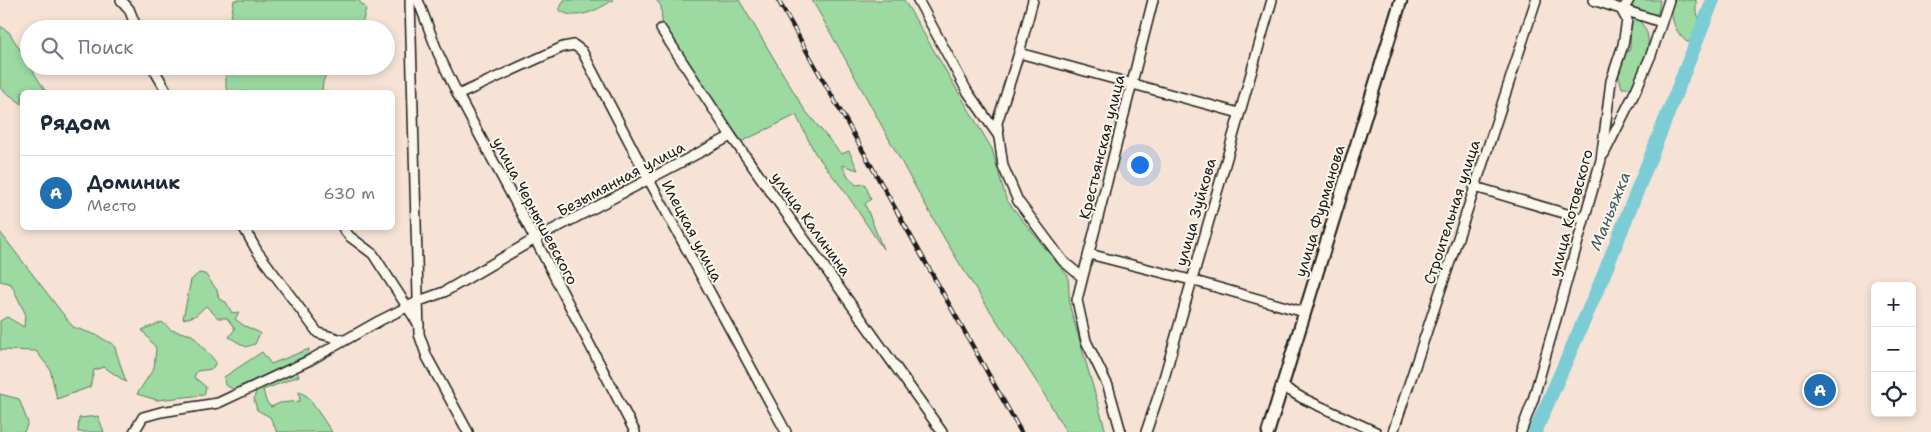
<!DOCTYPE html>
<html lang="ru">
<head>
<meta charset="utf-8">
<style>
	body { margin:0; font-family:"Shantell Sans",sans-serif; background:#f6f6f7; color:#1f2937 }
	.controls { position:absolute; right:15px; bottom:15px; display:grid; overflow:hidden; border-radius:8px; box-shadow:0 2px 8px #0003 }
	.controls button { width:45px; height:45px; display:grid; place-items:center; padding:0; border:0; border-bottom:1px solid #e0e1e3; background:#fff; color:#1f2937; font:25px sans-serif }
	.you { position:absolute; left:1139px; top:164px; width:18px; height:18px; margin:-12px; border:4px solid #fff; border-radius:50%; background:#1a73e8; box-shadow:0 0 0 8px #1a73e833 }
	.badge { display:grid; place-items:center; width:32px; height:32px; border-radius:50%; background:#1f6fb2; color:#fff; font-size:16px; font-weight:700 }
	.pin { position:absolute; translate:-50% -50%; border:2px solid #fff; box-shadow:0 1px 5px #0006 }
	.list { margin:0; padding:0; list-style:none }
	h2 { display:flex; justify-content:space-between; align-items:center; height:65px; margin:0; padding:0 20px; font-size:21px }
	h2 small { font-size:16px; font-weight:400; color:#747a83 }
	.list li { display:grid; grid-template-columns:32px 1fr auto; gap:15px; align-items:center; box-sizing:border-box; height:75px; padding:0 20px; border-top:1px solid #e0e1e3 }
	.list b { display:block; font-size:19px; white-space:nowrap }
	.list p { margin:0; font-size:16px; white-space:nowrap; color:#747a83 }
	.list em { font-size:16px; font-style:normal; color:#747a83 }
	.icon { flex:none; width:28px; height:28px; fill:none; stroke:currentColor; stroke-width:2; stroke-linecap:round; stroke-linejoin:round }
	.map { position:relative; flex:none; width:1931px; height:432px; overflow:hidden }
	.search { position:absolute; background:#fff; box-shadow:0 2px 8px #0003; left:20px; top:20px; width:375px; height:55px; display:flex; align-items:center; gap:12px; box-sizing:border-box; padding:0 18px; border-radius:28px; color:#747a83; font-size:19px }
	.panel { position:absolute; background:#fff; box-shadow:0 2px 8px #0003; left:20px; top:90px; width:375px; height:140px; border-radius:8px }
	.map>svg:first-child { display:block }
	.green { fill:#9cdaa2; stroke:#5c7b5f }
	.lines { fill:none; stroke-linecap:round; stroke-linejoin:round }
	.river { stroke:#7bccd6; stroke-width:14 }
	.minor-casing { stroke:#1c1c1c; stroke-width:12 }
	.major-casing { stroke:#1c1c1c; stroke-width:15 }
	.minor { stroke:#fbf7ec; stroke-width:9 }
	.major { stroke:#fbf7ec; stroke-width:11 }
	.rail-casing { stroke:#1c1c1c; stroke-width:4.5 }
	.rail { stroke:#fbf7ec; stroke-width:2.5; stroke-dasharray:8; stroke-linecap:butt }
	.labels { text-anchor:middle; dominant-baseline:central; stroke-width:4; stroke-linejoin:round; paint-order:stroke }
	.street-label { font-size:15px; fill:#1c1c1c; stroke:#fbf7ec }
	.water-label { font-size:16px; font-style:italic; fill:#3d5a5d; stroke:#fbf7ec }
</style>
</head>
<body>
<div class="map">
<svg width="1931" height="432" viewBox="0 0 1931 432">
	<rect width="100%" height="100%" fill="#f6e3d6"/>
	<filter id="ink" filterUnits="userSpaceOnUse"><feTurbulence type="fractalNoise" baseFrequency=".02" numOctaves="2"/><feDisplacementMap in="SourceGraphic" scale="10" xChannelSelector="R" yChannelSelector="G"/><feConvolveMatrix kernelMatrix="1 2 1 2 8 2 1 2 1" color-interpolation-filters="sRGB"/></filter>
	<g filter="url(#ink)">
		<g class="green">
			<polygon points="234,0 358,0 366,8 361,29 229,29"/>
			<path d="M564,0H613C598,10 575,22 559,10Z"/>
			<polygon points="656,0 739,0 804,109 841,154 849,151 858,170 842,165 848,176 856,185 865,184 871,199 865,204 883,249 846,193 815,153 796,115 741,142 662,22 661,6"/>
			<path d="M812,0H904L992,149L1006,199L1019,216L1068,276L1070,307L1106,432H1066C1029,364 982,303 943,236C898,158 857,78 812,0Z"/>
			<path d="M1635,0H1660L1658,13L1641,22C1643,26 1646,30 1647,33C1652,48 1639,75 1632,88H1622L1617,70L1623,54L1630,50L1631,6Z"/>
			<path d="M1674,0H1696V12L1701,22L1694,39L1687,42C1675,33 1668,15 1674,0Z"/>
			<polygon points="0,26 9,32 46,92 22,92 22,104 0,88"/>
			<polygon points="226,66 329,66 323,82 322,92 230,92 226,88"/>
			<polygon points="0,232 73,327 96,335 114,345 126,382 104,367 94,370 90,387 57,399 50,369 36,351 0,350 0,321 7,317 24,327 25,313 11,284 0,281"/>
			<polygon points="199,273 205,274 217,290 219,299 226,302 232,313 239,312 235,319 243,325 260,333 255,344 246,347 229,337 235,329 227,318 218,318 206,306 195,316 183,319 191,280"/>
			<polygon points="162,322 171,330 192,335 216,362 212,369 197,371 194,377 206,387 204,395 157,400 137,394 154,368 156,348 142,330"/>
			<polygon points="309,349 308,356 272,374 233,389 225,385 224,377 262,352 271,364"/>
			<polygon points="297,372 299,376 263,390 266,401 271,407 280,403 300,401 299,391 308,397 332,432 277,432 270,417 257,410 254,399 256,391 268,382"/>
			<polygon points="0,394 19,399 28,423 24,432 0,432"/>
			<polygon points="98,416 104,432 78,432 79,418"/>
		</g>
		<g class="lines">
			<polyline class="river" points="1535,432 1602,279 1713,0"/>
			<defs>
				<g id="minor">
					<polyline points="121,0 129,9 137,29"/>
					<polyline points="410,0 419,334 427,357 468,432"/>
					<polyline points="418,0 438,53 458,95 535,239 635,432"/>
					<polyline points="918,0 967,91 998,135"/>
					<polyline points="1033,0 1019,53 997,123 1003,166 1018,201 1063,261 1082,277"/>
					<polyline points="1593,0 1661,22"/>
					<polyline points="661,29 731,136 942,432"/>
					<polyline points="1019,53 1239,113"/>
					<polyline points="152,66 167,92"/>
					<polyline points="458,95 563,47 574,45 582,51 649,180 786,432"/>
					<polyline points="1604,154 1636,90 1651,55 1669,0"/>
					<polyline points="1475,187 1584,219"/>
					<polyline points="244,228 257,251 318,333 343,340"/>
					<polyline points="343,228 349,236 373,254 419,325"/>
					<polyline points="1089,254 1191,280 1304,312"/>
					<polyline points="1282,386 1302,398 1376,432"/>
					<polyline points="134,432 143,417 161,412 218,403 310,360 379,321 419,301 444,292 535,239 731,136"/>
					<polyline points="1121,432 1108,386 1086,341 1077,300 1153,0"/>
					<polyline points="1146,432 1162,385 1272,0"/>
					<polyline points="1393,432 1475,187 1536,0"/>
					<polyline points="1521,432 1533,400 1601,160 1611,81 1623,45 1627,20 1622,11 1629,0"/>
				</g>
				<polyline id="major" points="1268,432 1401,0"/>
			</defs>
			<use href="#minor" class="minor-casing"/>
			<use href="#major" class="major-casing"/>
			<use href="#minor" class="minor"/>
			<use href="#major" class="major"/>
			<defs>
				<polyline id="rail" points="778,0 1021,432"/>
			</defs>
			<use href="#rail" class="rail-casing"/>
			<use href="#rail" class="rail"/>
		</g>
	</g>
	<g class="labels">
		<g class="street-label">
			<text transform="translate(1102 147) rotate(-76)">Крестьянская улица</text>
			<text transform="translate(621 179) rotate(-28)">Безымянная улица</text>
			<text transform="translate(535 211) rotate(62)">улица Чернышевского</text>
			<text transform="translate(1320 211) rotate(-73)">улица Фурманова</text>
			<text transform="translate(1196 212) rotate(-74)">улица Зуйкова</text>
			<text transform="translate(1452 212) rotate(-72)">Строительная улица</text>
			<text transform="translate(1571 213) rotate(-75)">улица Котовского</text>
			<text transform="translate(811 224) rotate(54)">улица Калинина</text>
			<text transform="translate(692 231) rotate(62)">Илецкая улица</text>
		</g>
		<g class="water-label">
			<text transform="translate(1610 211) rotate(-68)">Маньяжка</text>
		</g>
	</g>
</svg>
<div class="controls">
<button>+</button>
<button>−</button>
<button><svg class="icon" aria-label="locate" viewBox="0 0 24 24"><circle cx="12" cy="12" r="6"/><path d="M12 2v4M12 18v4M2 12h4M18 12h4"/></svg></button>
</div>
<div class="you"></div>
<div class="pin badge" style="left:1820px;top:390px">A</div>
<div class="search"><svg class="icon" aria-label="search" viewBox="0 0 24 24"><circle cx="10" cy="10" r="6"/><path d="M15 15l6 6"/></svg>Поиск</div>
<section class="panel">
<h2>Рядом<small></small></h2>
<ul class="list">
<li><span class="badge">A</span><div><b>Доминик</b><p>Место</p></div><em>630 m</em></li>
</ul>
</section>
</div>
</body>
</html>
